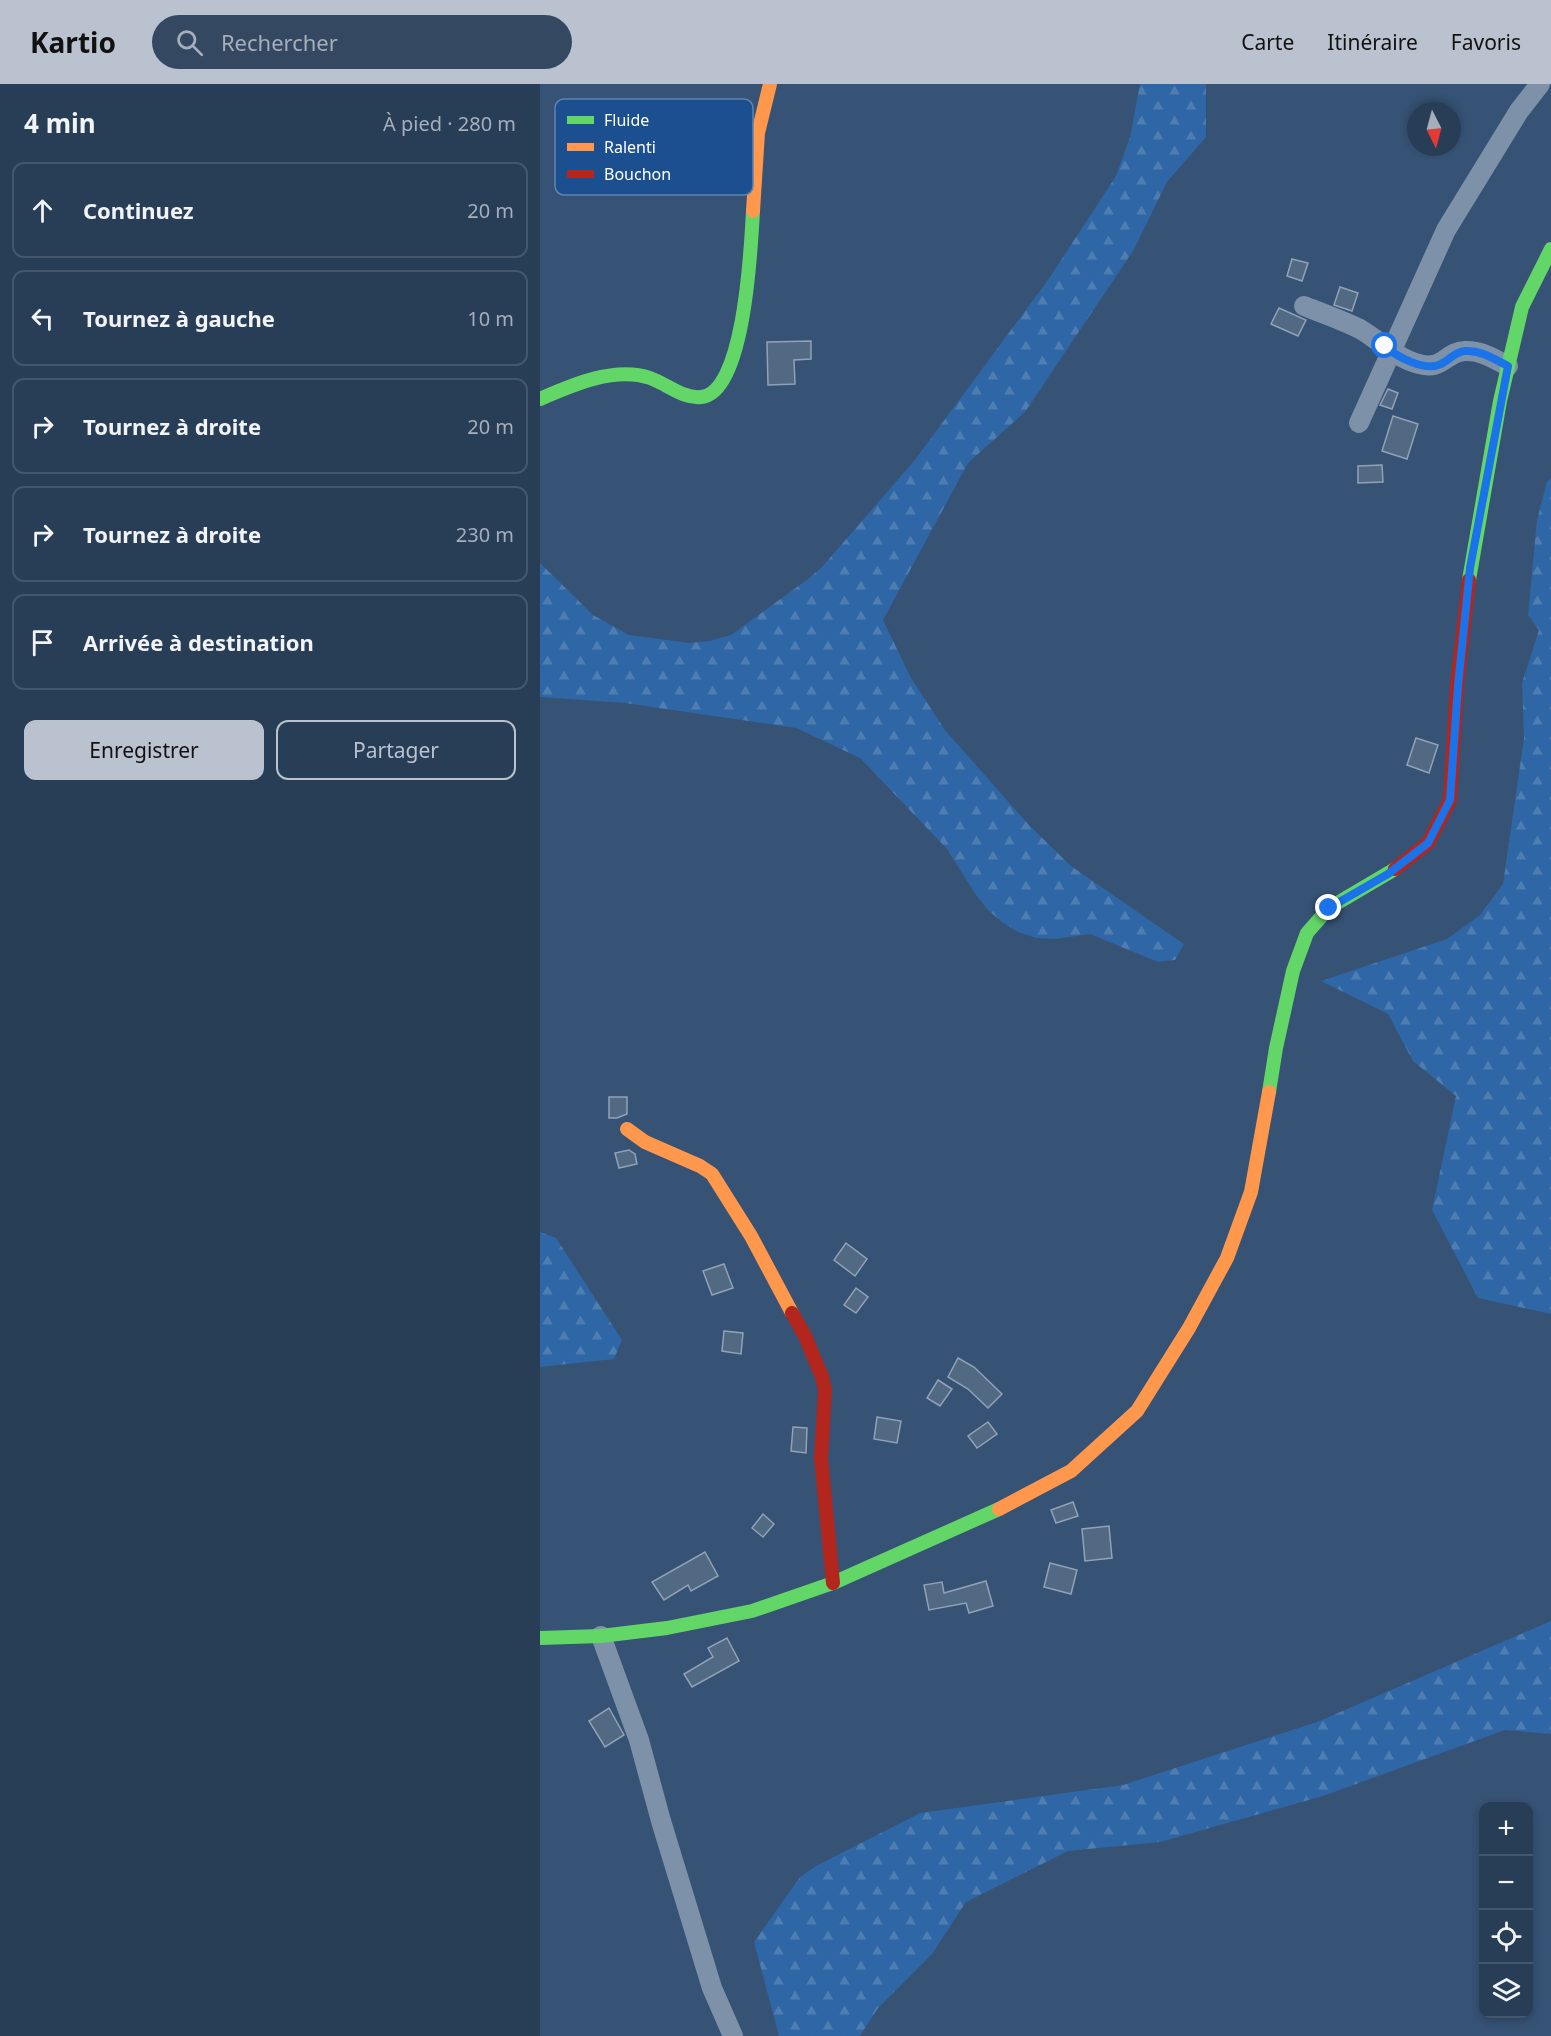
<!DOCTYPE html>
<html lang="fr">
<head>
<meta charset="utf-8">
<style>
	body { margin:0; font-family:"Noto Sans",sans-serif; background:#344961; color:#f1f3f6 }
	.controls { position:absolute; right:18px; bottom:18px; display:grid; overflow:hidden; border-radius:12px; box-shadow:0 3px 9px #0003 }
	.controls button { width:54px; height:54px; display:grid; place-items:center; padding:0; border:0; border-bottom:2px solid #44576d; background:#283e57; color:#f1f3f6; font:30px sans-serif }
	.compass { position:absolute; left:867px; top:18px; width:54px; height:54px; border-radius:50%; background:#283e57; box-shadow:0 3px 9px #0003; rotate:174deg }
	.stop { position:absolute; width:18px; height:18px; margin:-14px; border:4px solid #1a73e8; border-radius:50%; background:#fff }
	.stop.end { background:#1a73e8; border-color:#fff; box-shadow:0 2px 6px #0008 }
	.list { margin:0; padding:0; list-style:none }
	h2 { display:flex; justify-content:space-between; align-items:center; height:78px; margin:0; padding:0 24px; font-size:26px }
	h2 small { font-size:20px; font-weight:400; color:#a5aeba }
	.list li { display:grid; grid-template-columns:39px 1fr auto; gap:18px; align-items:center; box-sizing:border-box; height:96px; margin:0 12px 12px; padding:0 12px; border:2px solid #44576d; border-radius:12px }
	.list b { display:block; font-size:22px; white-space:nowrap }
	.list em { font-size:20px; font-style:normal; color:#a5aeba }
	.actions { display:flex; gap:12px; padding:18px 24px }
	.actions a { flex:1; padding:14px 0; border:2px solid #b9c2ce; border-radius:12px; text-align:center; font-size:21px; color:#b9c2ce }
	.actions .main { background:#b9c2ce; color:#111 }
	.icon { flex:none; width:33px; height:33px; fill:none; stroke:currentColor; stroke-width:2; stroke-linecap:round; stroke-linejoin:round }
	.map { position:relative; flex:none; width:1011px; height:1952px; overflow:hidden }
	header { display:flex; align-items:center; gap:36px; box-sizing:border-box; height:84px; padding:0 30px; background:#b9c2ce; color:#111 }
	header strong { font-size:28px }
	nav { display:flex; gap:33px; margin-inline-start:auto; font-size:21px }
	.search { width:420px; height:54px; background:#344961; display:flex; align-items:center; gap:15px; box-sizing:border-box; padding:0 21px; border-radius:33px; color:#a5aeba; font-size:22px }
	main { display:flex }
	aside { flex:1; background:#283e57 }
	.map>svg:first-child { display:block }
	.forest { fill:url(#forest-firs) }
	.building { fill:#526984; stroke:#92a2b6; stroke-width:1.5 }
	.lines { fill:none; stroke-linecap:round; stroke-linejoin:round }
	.street { stroke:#7d92a8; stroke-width:20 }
	.fast { stroke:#63d668; stroke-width:14 }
	.slow { stroke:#ff974d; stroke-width:14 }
	.jam { stroke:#b3261e; stroke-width:14 }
	.route { stroke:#1a73e8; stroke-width:8 }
	.key { fill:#1b4f8f; stroke:#5f84b1; stroke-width:1.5 }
	.key-label { font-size:16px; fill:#fff }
</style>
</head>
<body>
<header>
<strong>Kartio</strong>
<div class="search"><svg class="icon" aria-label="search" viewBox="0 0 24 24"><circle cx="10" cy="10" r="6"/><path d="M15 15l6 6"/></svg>Rechercher</div>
<nav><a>Carte</a><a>Itinéraire</a><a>Favoris</a></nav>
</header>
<main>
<aside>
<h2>4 min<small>À pied · 280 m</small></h2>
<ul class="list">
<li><svg class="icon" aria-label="ahead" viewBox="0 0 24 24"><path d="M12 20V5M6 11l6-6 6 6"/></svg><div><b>Continuez</b></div><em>20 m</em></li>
<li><svg class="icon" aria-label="left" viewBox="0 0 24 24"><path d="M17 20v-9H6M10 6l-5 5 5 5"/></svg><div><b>Tournez à gauche</b></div><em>10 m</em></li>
<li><svg class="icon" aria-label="right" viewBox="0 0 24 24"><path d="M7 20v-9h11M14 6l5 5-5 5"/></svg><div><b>Tournez à droite</b></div><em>20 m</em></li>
<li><svg class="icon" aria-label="right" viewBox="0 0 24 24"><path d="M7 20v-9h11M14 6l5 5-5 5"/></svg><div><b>Tournez à droite</b></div><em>230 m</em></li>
<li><svg class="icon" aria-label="arrive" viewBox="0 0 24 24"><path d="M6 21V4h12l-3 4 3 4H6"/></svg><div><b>Arrivée à destination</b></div></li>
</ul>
<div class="actions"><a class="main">Enregistrer</a><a>Partager</a></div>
</aside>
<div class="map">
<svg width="1011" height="1952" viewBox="0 0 1011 1952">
	<defs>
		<pattern id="forest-firs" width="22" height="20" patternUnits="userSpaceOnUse" patternTransform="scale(1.5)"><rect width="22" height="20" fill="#2f66a5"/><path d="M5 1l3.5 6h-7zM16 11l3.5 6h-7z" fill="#4e7db2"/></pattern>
	</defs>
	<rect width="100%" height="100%" fill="#365274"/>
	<g class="forest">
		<polygon points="600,0 666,0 666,53 627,98 593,167 485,328 428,379 343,536 371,594 405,646 488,740 531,782 644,860 635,876 618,878 550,850 515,855 496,854 478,848 463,839 448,826 436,811 407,765 320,674 256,644 85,619 0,613 0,479 53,531 89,551 149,559 170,557 191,551 268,495 282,483 374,377 508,196 576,92 590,53"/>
		<polygon points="1011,394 1011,1230 938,1214 892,1126 916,1012 873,977 848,930 781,897 907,855 940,831 963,800 984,654 982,599 999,546 988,531 997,436 1007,398"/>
		<polygon points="0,1148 16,1154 82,1256 74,1275 0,1283"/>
		<polygon points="1011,1537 1011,1650 965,1646 783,1712 620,1758 528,1767 426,1818 392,1870 338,1924 320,1952 239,1952 214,1858 260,1793 276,1782 380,1729 583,1701 777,1638"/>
	</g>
	<g class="building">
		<polygon points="752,175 768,179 762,197 747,192"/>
		<polygon points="800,203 818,209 812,227 794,221"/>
		<polygon points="739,224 766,236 758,252 731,240"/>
		<polygon points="271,257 271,275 254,276 255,300 228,301 227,258"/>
		<polygon points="848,305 858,309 852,325 840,321"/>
		<polygon points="853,332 878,340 867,375 842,367"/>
		<polygon points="842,381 843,398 818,399 818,382"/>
		<polygon points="876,654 898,661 889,689 867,681"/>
		<polygon points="69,1013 87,1013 87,1030 77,1034 69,1034"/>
		<polygon points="89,1066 95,1070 97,1080 79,1084 75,1069"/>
		<polygon points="306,1159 327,1175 315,1192 294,1176"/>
		<polygon points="184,1180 193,1204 172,1211 163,1187"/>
		<polygon points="316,1204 328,1213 316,1229 304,1221"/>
		<polygon points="184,1247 203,1249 201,1270 182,1267"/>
		<polygon points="418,1274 434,1283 462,1310 448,1324 428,1305 408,1293"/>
		<polygon points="398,1296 412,1305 400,1322 387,1314"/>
		<polygon points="337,1333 361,1337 357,1359 334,1355"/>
		<polygon points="448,1338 457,1350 437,1364 428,1352"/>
		<polygon points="253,1343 267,1344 266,1369 251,1367"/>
		<polygon points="533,1418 538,1432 516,1439 511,1426"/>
		<polygon points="223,1430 234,1440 223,1453 212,1444"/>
		<polygon points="569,1442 572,1474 545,1477 542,1445"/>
		<polygon points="165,1468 178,1492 151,1507 148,1501 124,1516 112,1498"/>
		<polygon points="510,1479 537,1486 531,1510 504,1503"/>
		<polygon points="446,1497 453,1522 429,1529 426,1519 389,1526 384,1501 402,1498 404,1509"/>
		<polygon points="187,1554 199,1577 152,1603 144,1590 173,1573 168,1564"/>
		<polygon points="69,1624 84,1651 65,1663 49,1637"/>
	</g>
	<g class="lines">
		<g class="street">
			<path d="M764,222C782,229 802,236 820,245C840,257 856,274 879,280C903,287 905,268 925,267C941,266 954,275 968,282"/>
			<polyline points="819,339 906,146 979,27 1000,0"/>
			<polyline points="61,1552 99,1656 121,1737 172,1904 193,1952"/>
		</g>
		<g class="fast">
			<path d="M0,315C32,301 75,282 110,294C127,300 143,315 161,313C205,310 211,161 213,127"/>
			<polyline points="929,496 960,317 982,223 1011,165"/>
			<polyline points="729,1008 736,964 753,887 767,849 789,824 855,785"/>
			<polyline points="0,1554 61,1552 127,1544 212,1527 293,1499 459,1425"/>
		</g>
		<g class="slow">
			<polyline points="213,127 218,49 230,0"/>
			<polyline points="87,1045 105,1058 160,1082 172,1090 211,1152 252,1229"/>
			<polyline points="459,1425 531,1387 597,1327 649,1244 687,1174 711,1108 729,1008"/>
		</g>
		<g class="jam">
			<polyline points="855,785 888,759 910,716 917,602 929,496"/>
			<polyline points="252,1229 265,1252 282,1293 285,1306 281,1374 293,1499"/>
		</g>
	</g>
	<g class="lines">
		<path class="route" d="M789,824L848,790L888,759L910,716L918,602L930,484L968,282C954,275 941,266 925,267C914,268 910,276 901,280C885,288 857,273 845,262"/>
	</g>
	<rect x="15" y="15" width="198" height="96" rx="9" class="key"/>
	<rect x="27" y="32" width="27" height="8" fill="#63d668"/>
	<rect x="27" y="59" width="27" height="8" fill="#ff974d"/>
	<rect x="27" y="86" width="27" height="8" fill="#b3261e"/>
	<g class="key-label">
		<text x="64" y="42">Fluide</text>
		<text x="64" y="69">Ralenti</text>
		<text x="64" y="96">Bouchon</text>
	</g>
</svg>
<div class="controls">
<button>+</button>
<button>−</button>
<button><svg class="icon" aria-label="locate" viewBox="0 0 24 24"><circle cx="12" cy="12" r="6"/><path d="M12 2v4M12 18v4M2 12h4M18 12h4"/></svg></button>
<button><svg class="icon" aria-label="layers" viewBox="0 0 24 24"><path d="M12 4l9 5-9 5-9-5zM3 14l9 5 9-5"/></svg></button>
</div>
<svg class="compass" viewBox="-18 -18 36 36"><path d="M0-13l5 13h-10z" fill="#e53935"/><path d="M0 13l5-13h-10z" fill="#a5aeba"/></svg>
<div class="stop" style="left:845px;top:262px"></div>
<div class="stop end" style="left:789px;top:824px"></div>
</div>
</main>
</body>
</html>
